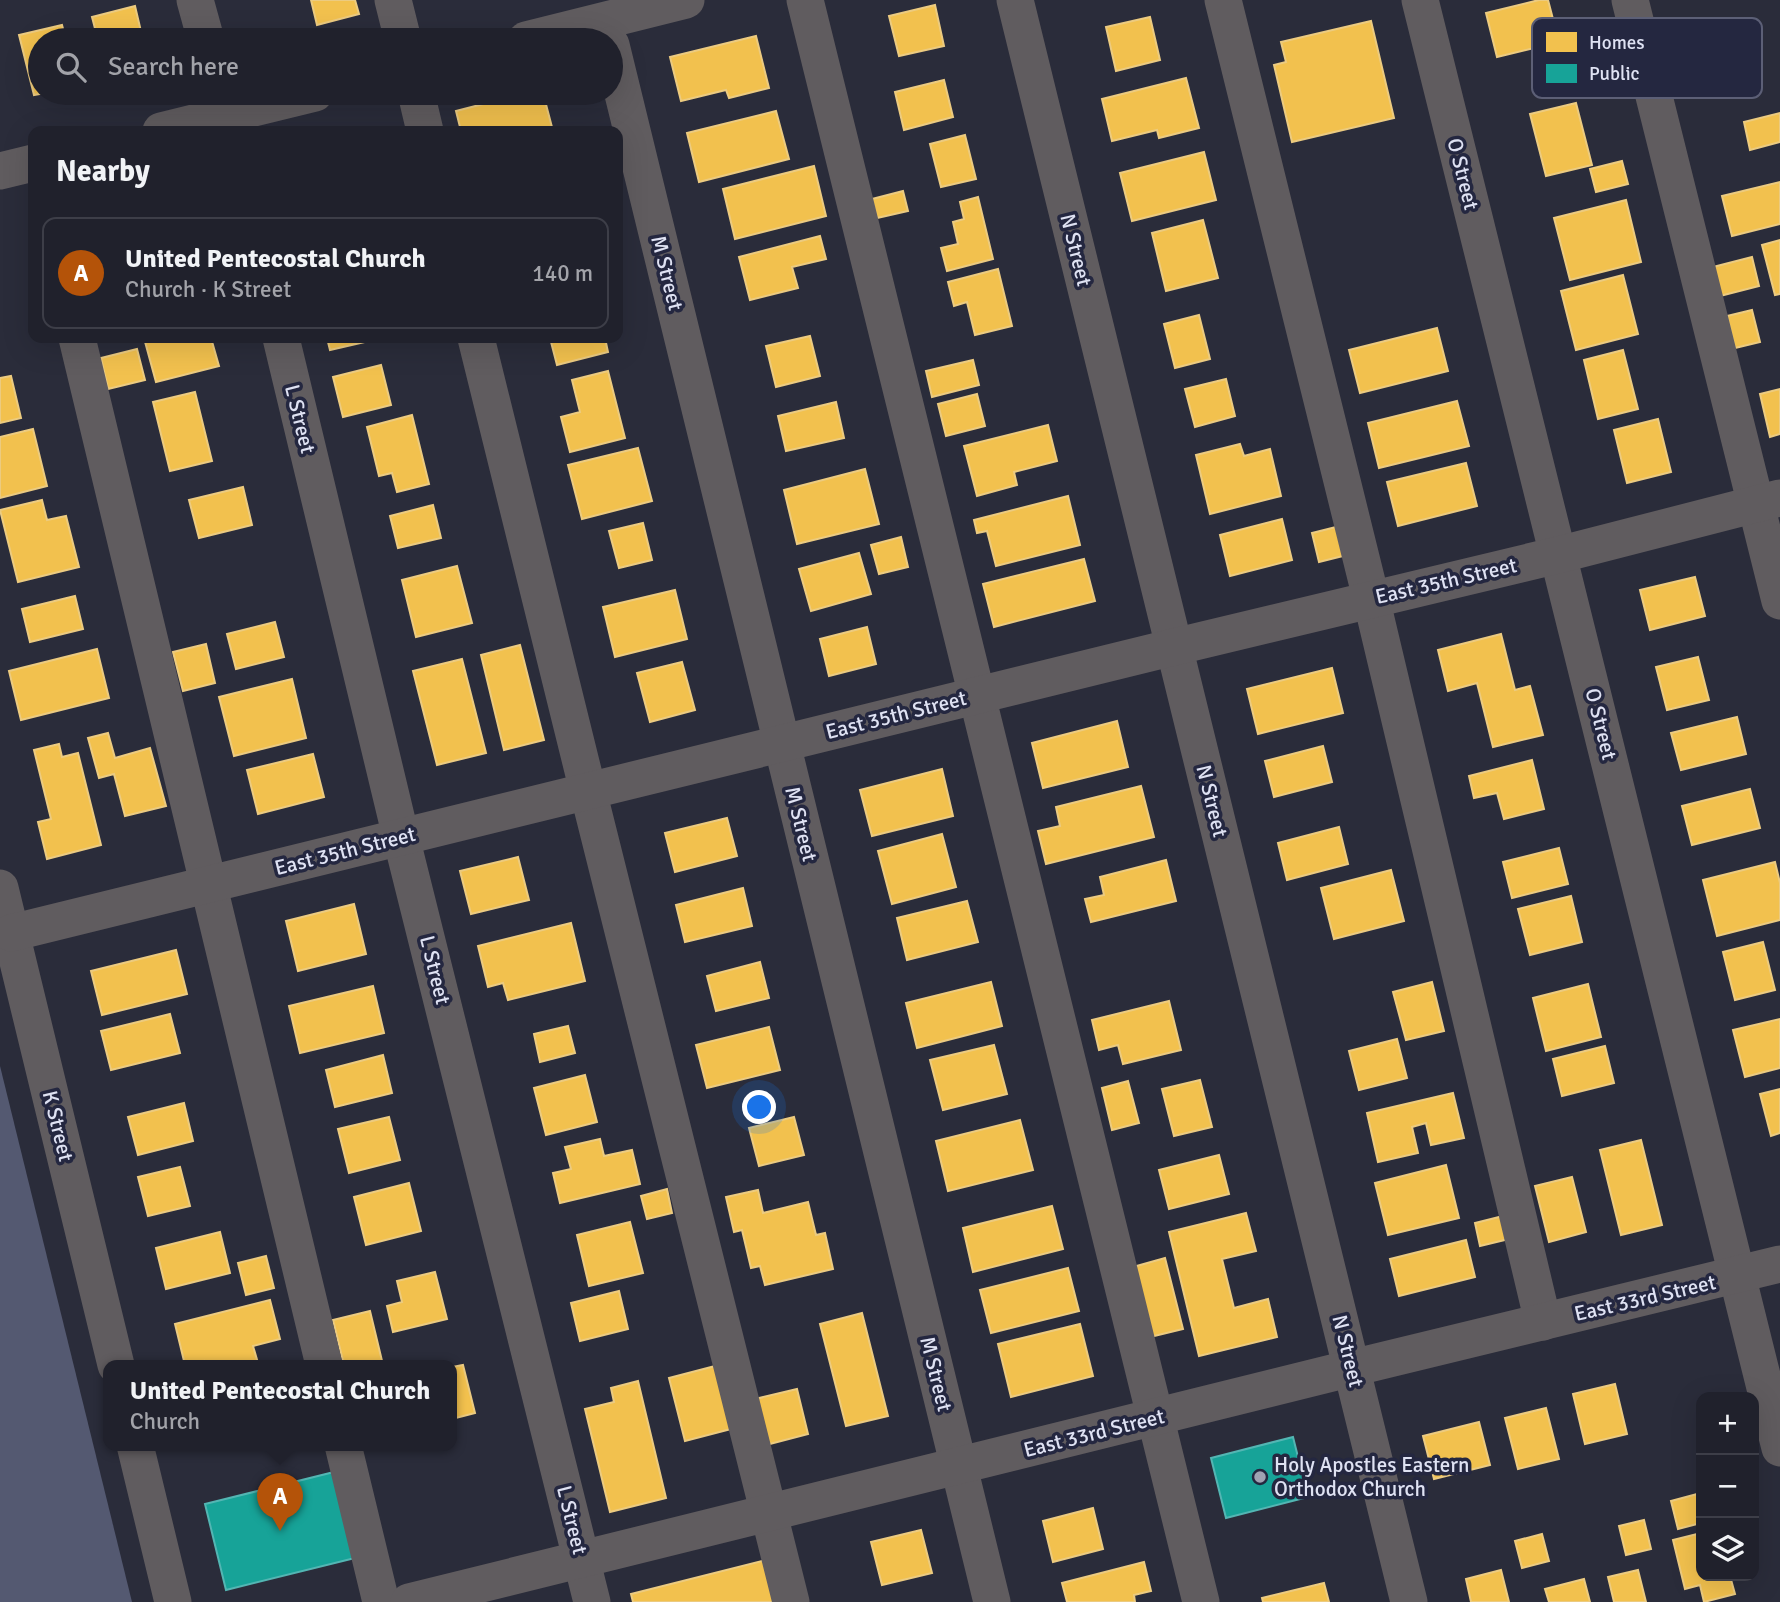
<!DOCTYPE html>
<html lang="en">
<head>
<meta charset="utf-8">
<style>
	body { margin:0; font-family:Signika,sans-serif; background:#282934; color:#f1f3f6 }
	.controls { position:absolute; right:21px; bottom:21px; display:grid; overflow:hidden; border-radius:14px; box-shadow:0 7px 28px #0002 }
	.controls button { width:63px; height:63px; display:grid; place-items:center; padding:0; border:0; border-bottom:2px solid #3d3e48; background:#20212c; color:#f1f3f6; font:35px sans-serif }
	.you { position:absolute; left:760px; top:1108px; width:24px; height:24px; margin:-18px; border:5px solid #fff; border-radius:50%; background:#1a73e8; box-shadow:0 0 0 10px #1a73e833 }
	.badge { display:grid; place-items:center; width:46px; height:46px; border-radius:50%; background:#b45309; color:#fff; font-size:23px; font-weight:700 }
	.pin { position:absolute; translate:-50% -58px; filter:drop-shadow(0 2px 4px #0008) }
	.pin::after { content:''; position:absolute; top:37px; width:24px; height:21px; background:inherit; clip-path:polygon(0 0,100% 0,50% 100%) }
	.popup { position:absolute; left:103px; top:1360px; width:354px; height:91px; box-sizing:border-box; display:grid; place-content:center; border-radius:14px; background:#20212c; filter:drop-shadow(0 2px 5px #0005); font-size:23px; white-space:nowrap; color:#a2a3a9 }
	.popup b { font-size:26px; color:#f1f3f6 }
	.popup::after { content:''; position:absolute; left:50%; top:100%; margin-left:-14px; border:14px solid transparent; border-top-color:#20212c }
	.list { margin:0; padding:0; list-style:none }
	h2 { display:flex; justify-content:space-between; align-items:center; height:91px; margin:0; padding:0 28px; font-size:30px }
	h2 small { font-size:23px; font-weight:400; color:#a2a3a9 }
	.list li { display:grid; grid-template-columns:46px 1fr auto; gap:21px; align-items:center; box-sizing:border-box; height:112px; margin:0 14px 14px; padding:0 14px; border:2px solid #3d3e48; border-radius:14px }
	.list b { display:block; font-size:26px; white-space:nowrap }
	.list p { margin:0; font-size:23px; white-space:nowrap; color:#a2a3a9 }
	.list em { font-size:23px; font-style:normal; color:#a2a3a9 }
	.icon { flex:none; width:38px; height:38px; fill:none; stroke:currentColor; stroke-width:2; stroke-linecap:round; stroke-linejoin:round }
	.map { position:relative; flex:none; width:1780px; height:1602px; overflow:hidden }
	.search { position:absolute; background:#20212c; box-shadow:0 7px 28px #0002; left:28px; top:28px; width:595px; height:77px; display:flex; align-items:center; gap:18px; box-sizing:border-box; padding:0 24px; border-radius:38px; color:#a2a3a9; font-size:26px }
	.panel { position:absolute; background:#20212c; box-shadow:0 7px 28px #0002; left:28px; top:126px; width:595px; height:217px; border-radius:14px }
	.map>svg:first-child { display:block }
	.forest { fill:#545971 }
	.homes { fill:#f2c14e; stroke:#eccb80; stroke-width:2 }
	.public { fill:#17a398; stroke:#53b6b3; stroke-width:2 }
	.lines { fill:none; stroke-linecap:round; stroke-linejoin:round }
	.minor { stroke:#605c5f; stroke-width:37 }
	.poi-dot { fill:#a0a2b2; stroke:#242740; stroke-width:2.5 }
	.labels { text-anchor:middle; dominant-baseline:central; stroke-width:7; stroke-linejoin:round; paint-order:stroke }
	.street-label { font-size:21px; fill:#dfe2f3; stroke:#242740 }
	.poi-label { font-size:21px; fill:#dfe2f3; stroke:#242740; text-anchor:start }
	.key { fill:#242740; stroke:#5c5f76; stroke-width:2 }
	.key-label { font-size:19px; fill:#dfe2f3 }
</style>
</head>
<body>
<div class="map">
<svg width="1780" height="1602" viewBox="0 0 1780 1602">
	<rect width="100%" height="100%" fill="#2a2c3a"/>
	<polygon class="forest" points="0,1066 132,1602 0,1602"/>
	<g class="homes">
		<polygon points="311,0 355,0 359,14 317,25"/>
		<polygon points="1539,0 1548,0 1559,42 1497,57 1486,13"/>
		<polygon points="935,5 944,46 899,56 889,16"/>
		<polygon points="135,6 143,40 98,40 92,17"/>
		<polygon points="1150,17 1160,60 1116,71 1106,27"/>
		<polygon points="1371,21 1394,118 1292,142 1274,65 1286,62 1281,42"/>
		<polygon points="62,25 66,40 40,40 40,93 45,93 34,95 19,35"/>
		<polygon points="756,36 769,88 729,98 726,90 681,101 670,57"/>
		<polygon points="1186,78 1199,128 1159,138 1157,130 1112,141 1102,99"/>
		<polygon points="944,80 953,117 904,130 895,92"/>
		<polygon points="526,93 543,93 553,131 461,131 456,111"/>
		<polygon points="1576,103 1592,165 1546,176 1530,114"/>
		<polygon points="776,111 789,159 699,182 687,133"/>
		<polygon points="1780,113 1780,142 1750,150 1744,122"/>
		<polygon points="965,135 976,179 941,187 930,144"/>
		<polygon points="1204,152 1216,200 1132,221 1120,173"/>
		<polygon points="1622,161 1628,184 1596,192 1590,169"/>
		<polygon points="814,166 826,216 735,239 723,189"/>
		<polygon points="1780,182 1780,224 1732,236 1722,196"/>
		<polygon points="903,191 908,211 877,218 872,199"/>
		<polygon points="978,197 993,259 947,271 941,248 958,244 953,222 964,219 960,202"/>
		<polygon points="1626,200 1641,262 1570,280 1554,218"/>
		<polygon points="1203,220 1218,278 1166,291 1152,233"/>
		<polygon points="820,236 826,259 792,267 798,288 750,300 739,257"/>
		<polygon points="1780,240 1780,294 1775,295 1762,245"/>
		<polygon points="1752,257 1759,286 1720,296 1713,267"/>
		<polygon points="998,269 1012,326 975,335 967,302 954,306 948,282"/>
		<polygon points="1623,275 1638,334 1576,350 1561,291"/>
		<polygon points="1752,310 1760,342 1735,348 1727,316"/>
		<polygon points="1199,315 1210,359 1175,368 1164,324"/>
		<polygon points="1437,328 1448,371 1360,393 1349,350"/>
		<polygon points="810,336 820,376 776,387 766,346"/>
		<polygon points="144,338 211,338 219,366 156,382"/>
		<polygon points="327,338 378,338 378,339 330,350"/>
		<polygon points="550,338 605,338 608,352 557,365"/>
		<polygon points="137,349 145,380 108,389 101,358"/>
		<polygon points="1623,350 1638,409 1598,419 1584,360"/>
		<polygon points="973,360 979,385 932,397 926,371"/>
		<polygon points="381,365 391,405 343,417 333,377"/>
		<polygon points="608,371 625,438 570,452 561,417 580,412 572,380"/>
		<polygon points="11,376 21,418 0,423 0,378"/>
		<polygon points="1226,379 1235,416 1195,427 1185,389"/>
		<polygon points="1780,389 1780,434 1770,437 1760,394"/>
		<polygon points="195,392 212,461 170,471 153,402"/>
		<polygon points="977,394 985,426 946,436 938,404"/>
		<polygon points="1457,401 1469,446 1379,468 1368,423"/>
		<polygon points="836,402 844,438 786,451 778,416"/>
		<polygon points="412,415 429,484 397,492 392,473 379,476 367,427"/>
		<polygon points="1658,419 1671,472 1627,483 1614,430"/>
		<polygon points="1048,425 1057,461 1014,472 1017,485 977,496 964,446"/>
		<polygon points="33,429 47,486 0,498 0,437"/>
		<polygon points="1240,444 1244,456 1270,449 1281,496 1210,514 1196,455"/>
		<polygon points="638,448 652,501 582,519 568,465"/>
		<polygon points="1466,463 1477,506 1398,526 1387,482"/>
		<polygon points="865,469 879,524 797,544 784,490"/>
		<polygon points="243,487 252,525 199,538 189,500"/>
		<polygon points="1068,496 1080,545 996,566 987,531 977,533 974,520"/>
		<polygon points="42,500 47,520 66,516 79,567 18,582 0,510"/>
		<polygon points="433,505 441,538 398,548 390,516"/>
		<polygon points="1282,519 1292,560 1230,576 1220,535"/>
		<polygon points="643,523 652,560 619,568 609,531"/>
		<polygon points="1336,527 1343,556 1319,562 1312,533"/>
		<polygon points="901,537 908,567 879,574 871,545"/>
		<polygon points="859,553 871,594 811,611 799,569"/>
		<polygon points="1084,559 1095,601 994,627 983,584"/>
		<polygon points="457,566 472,623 416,637 402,580"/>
		<polygon points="1695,577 1705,616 1650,630 1640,590"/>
		<polygon points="675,590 687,639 615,657 603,607"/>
		<polygon points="75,596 83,629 30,642 22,609"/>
		<polygon points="275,622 284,657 236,669 227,634"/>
		<polygon points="867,627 876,664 829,676 820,639"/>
		<polygon points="1501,634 1515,690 1530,686 1543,735 1493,747 1477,683 1448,691 1438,650"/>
		<polygon points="206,644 215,683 183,691 173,652"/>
		<polygon points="520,645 544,740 504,750 481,655"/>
		<polygon points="97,649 109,698 21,720 9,671"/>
		<polygon points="1698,657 1709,700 1667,710 1656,667"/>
		<polygon points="462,659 486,753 437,765 413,671"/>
		<polygon points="682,662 695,710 650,722 637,673"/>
		<polygon points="1332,668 1343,713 1258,734 1247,689"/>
		<polygon points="292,679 306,738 234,756 219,697"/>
		<polygon points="1737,717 1746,754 1681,770 1671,733"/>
		<polygon points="1117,721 1128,767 1043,788 1032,743"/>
		<polygon points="108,733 115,758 150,748 166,806 125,816 114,774 99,778 88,738"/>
		<polygon points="59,744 62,757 78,753 101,845 47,859 38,822 51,819 34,750"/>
		<polygon points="1323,746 1332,782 1274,797 1265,761"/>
		<polygon points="313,754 324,797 258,814 247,770"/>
		<polygon points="1532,760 1544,809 1504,819 1497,793 1474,798 1469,776"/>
		<polygon points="942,769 953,816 872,836 860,790"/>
		<polygon points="1141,786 1154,837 1046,864 1038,831 1060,826 1056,807"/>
		<polygon points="1750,789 1760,828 1692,845 1682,806"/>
		<polygon points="727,818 737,856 675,872 665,833"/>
		<polygon points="1339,827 1348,864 1287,880 1278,843"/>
		<polygon points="942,834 956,887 892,904 878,851"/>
		<polygon points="1559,848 1568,884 1512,898 1503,862"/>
		<polygon points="518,857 529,900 471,914 460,871"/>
		<polygon points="1166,860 1176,901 1091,922 1085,899 1104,895 1100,877"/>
		<polygon points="1775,862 1780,883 1780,920 1717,936 1703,880"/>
		<polygon points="1391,870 1404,921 1334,939 1321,888"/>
		<polygon points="743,888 752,926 685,942 676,905"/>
		<polygon points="1571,896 1582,942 1530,955 1518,909"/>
		<polygon points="967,901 978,942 907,960 897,918"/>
		<polygon points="354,904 366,954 298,971 286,921"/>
		<polygon points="571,923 585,981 508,1000 503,983 488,987 478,946"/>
		<polygon points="1763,942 1775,990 1735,1000 1723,952"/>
		<polygon points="176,950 187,994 102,1015 91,971"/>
		<polygon points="760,962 769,998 716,1011 707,976"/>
		<polygon points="991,982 1002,1026 917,1048 906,1003"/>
		<polygon points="1432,982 1444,1031 1406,1040 1393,992"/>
		<polygon points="1588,984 1601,1037 1546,1051 1533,998"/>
		<polygon points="373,986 384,1033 300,1053 289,1006"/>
		<polygon points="1169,1001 1181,1050 1123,1064 1118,1045 1099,1050 1092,1020"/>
		<polygon points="170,1014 180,1053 111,1070 101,1031"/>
		<polygon points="1780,1019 1780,1068 1745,1077 1733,1030"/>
		<polygon points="568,1026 575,1053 540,1062 534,1034"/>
		<polygon points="769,1027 780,1070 707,1088 696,1045"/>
		<polygon points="1397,1039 1407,1078 1359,1090 1349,1051"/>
		<polygon points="994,1045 1007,1094 943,1110 930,1060"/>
		<polygon points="1605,1046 1614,1083 1562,1096 1553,1059"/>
		<polygon points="383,1055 392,1093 335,1107 326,1070"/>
		<polygon points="585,1075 597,1122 546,1135 534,1088"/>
		<polygon points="1200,1080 1212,1127 1174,1136 1162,1089"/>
		<polygon points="1128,1081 1139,1123 1112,1130 1102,1088"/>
		<polygon points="1780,1089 1780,1133 1771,1136 1760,1094"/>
		<polygon points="1453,1093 1464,1138 1431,1145 1426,1123 1412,1127 1418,1153 1378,1162 1367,1113"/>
		<polygon points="184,1103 193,1141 138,1155 128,1117"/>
		<polygon points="389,1117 400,1160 349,1173 338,1129"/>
		<polygon points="794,1117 804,1155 759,1166 749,1128"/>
		<polygon points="1020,1120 1033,1170 948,1191 936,1141"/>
		<polygon points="600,1139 604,1156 632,1150 640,1184 560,1203 553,1173 571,1169 565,1147"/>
		<polygon points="1641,1140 1662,1225 1621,1235 1600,1150"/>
		<polygon points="1219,1155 1229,1194 1169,1209 1159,1170"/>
		<polygon points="1446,1165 1459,1218 1388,1235 1375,1183"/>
		<polygon points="180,1167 190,1206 148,1216 138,1177"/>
		<polygon points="1572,1177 1586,1232 1549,1242 1535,1186"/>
		<polygon points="409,1183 421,1231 366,1245 354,1197"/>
		<polygon points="667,1189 672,1213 647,1219 641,1196"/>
		<polygon points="758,1190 763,1213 808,1202 816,1235 825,1233 833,1269 765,1285 760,1266 751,1268 742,1230 734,1232 726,1197"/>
		<polygon points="1052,1206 1063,1249 973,1272 963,1228"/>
		<polygon points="1246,1213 1256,1251 1222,1259 1234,1308 1268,1299 1277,1337 1199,1356 1169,1232"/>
		<polygon points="1503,1216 1509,1239 1480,1246 1475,1223"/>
		<polygon points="630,1222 643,1273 589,1286 577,1235"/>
		<polygon points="220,1232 230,1273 166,1289 156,1248"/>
		<polygon points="1466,1240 1475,1277 1399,1296 1390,1259"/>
		<polygon points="266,1256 274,1288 246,1295 238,1263"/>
		<polygon points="1165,1258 1183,1329 1150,1337 1133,1267"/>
		<polygon points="1068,1268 1079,1311 991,1333 980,1290"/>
		<polygon points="435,1272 447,1319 393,1332 387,1306 402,1302 397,1281"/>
		<polygon points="619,1291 628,1329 580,1341 571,1303"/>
		<polygon points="270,1300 280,1339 253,1346 258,1363 249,1365 205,1365 204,1361 185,1365 175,1324"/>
		<polygon points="370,1311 383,1365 344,1365 333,1320"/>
		<polygon points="862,1313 888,1416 846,1426 820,1324"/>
		<polygon points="1080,1324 1093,1376 1011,1397 998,1344"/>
		<polygon points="463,1365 475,1413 452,1419 452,1367"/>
		<polygon points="715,1366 731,1429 685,1441 669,1378"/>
		<polygon points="638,1381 666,1498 610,1512 585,1409 614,1402 611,1388"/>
		<polygon points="1615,1384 1627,1434 1585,1444 1573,1394"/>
		<polygon points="797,1389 808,1434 766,1445 755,1399"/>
		<polygon points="1546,1408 1559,1459 1518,1469 1505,1418"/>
		<polygon points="1479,1422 1490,1465 1434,1479 1423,1436"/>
		<polygon points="1697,1494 1701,1512 1701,1523 1678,1529 1671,1501"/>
		<polygon points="1093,1508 1103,1549 1053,1562 1043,1521"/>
		<polygon points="1644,1520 1651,1549 1626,1555 1619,1526"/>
		<polygon points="921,1530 932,1573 882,1585 871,1542"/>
		<polygon points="1701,1533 1701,1576 1730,1576 1735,1594 1704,1602 1700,1585 1685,1589 1673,1540"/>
		<polygon points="1542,1534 1549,1561 1522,1568 1515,1541"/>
		<polygon points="766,1560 777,1602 633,1602 631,1594"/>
		<polygon points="1144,1562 1151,1591 1134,1595 1135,1602 1067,1602 1062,1583"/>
		<polygon points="1501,1570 1509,1602 1471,1602 1466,1579"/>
		<polygon points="1638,1570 1646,1602 1614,1602 1608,1577"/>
		<polygon points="1584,1579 1590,1602 1549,1602 1545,1589"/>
		<polygon points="1324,1583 1329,1602 1263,1602 1262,1598"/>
	</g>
	<g class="public">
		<polygon points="1293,1437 1308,1497 1226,1518 1211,1458"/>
		<polygon points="334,1472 355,1558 226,1590 205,1504"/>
	</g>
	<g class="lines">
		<g class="minor">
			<polyline points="195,0 206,40"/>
			<polyline points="393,0 403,40"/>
			<polyline points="805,0 1201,1602"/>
			<polyline points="1015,0 1409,1602"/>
			<polyline points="1223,0 1371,598 1543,1322"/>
			<polyline points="1420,0 1780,1448"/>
			<polyline points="1630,0 1780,601"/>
			<polyline points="526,40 686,0"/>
			<polyline points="611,45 992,1602"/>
			<polyline points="416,93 425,131"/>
			<polyline points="161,131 315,93"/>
			<polyline points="0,171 33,163"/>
			<polyline points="77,338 324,1365"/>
			<polyline points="281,338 401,837 592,1602"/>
			<polyline points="476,338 588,791 791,1602"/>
			<polyline points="0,888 116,1365"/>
			<polyline points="11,933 1174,647 1558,555 1780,498"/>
			<polyline points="135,1445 173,1602"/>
			<polyline points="343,1445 381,1602"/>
			<polyline points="409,1602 1352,1368 1780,1264"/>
		</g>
	</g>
	<circle class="poi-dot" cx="1260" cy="1477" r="7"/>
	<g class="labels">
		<g class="street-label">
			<text transform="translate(1463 174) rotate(76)">O Street</text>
			<text transform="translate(1076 250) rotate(76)">N Street</text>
			<text transform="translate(667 273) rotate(76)">M Street</text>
			<text transform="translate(300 419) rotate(76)">L Street</text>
			<text transform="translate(1446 581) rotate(-13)">East 35th Street</text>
			<text transform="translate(896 715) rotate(-14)">East 35th Street</text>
			<text transform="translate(1601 724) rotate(76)">O Street</text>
			<text transform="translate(1212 801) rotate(76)">N Street</text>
			<text transform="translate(801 824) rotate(76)">M Street</text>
			<text transform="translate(345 851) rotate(-14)">East 35th Street</text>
			<text transform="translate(435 970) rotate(76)">L Street</text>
			<text transform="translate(58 1126) rotate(76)">K Street</text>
			<text transform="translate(1645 1298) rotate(-13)">East 33rd Street</text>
			<text transform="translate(1348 1351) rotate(76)">N Street</text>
			<text transform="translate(936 1374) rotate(76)">M Street</text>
			<text transform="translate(1094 1433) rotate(-14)">East 33rd Street</text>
			<text transform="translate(572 1520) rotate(76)">L Street</text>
		</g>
		<g class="poi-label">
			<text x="1274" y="1465">Holy Apostles Eastern<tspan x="1274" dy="24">Orthodox Church</tspan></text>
		</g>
	</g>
	<rect x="1532" y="18" width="230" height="80" rx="10" class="key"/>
	<rect x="1546" y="32" width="31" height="20" fill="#f2c14e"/>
	<rect x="1546" y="64" width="31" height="19" fill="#17a398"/>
	<g class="key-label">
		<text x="1589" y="49">Homes</text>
		<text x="1589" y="80">Public</text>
	</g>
</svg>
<div class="controls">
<button>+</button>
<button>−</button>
<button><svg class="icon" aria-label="layers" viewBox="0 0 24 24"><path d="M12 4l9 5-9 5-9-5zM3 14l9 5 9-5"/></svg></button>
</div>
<div class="you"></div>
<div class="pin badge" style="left:280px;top:1531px">A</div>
<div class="popup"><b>United Pentecostal Church</b>Church</div>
<div class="search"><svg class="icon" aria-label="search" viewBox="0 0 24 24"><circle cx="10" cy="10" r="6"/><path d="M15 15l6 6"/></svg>Search here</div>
<section class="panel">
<h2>Nearby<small></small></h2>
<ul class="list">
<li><span class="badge">A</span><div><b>United Pentecostal Church</b><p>Church · K Street</p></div><em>140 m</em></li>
</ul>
</section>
</div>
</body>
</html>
